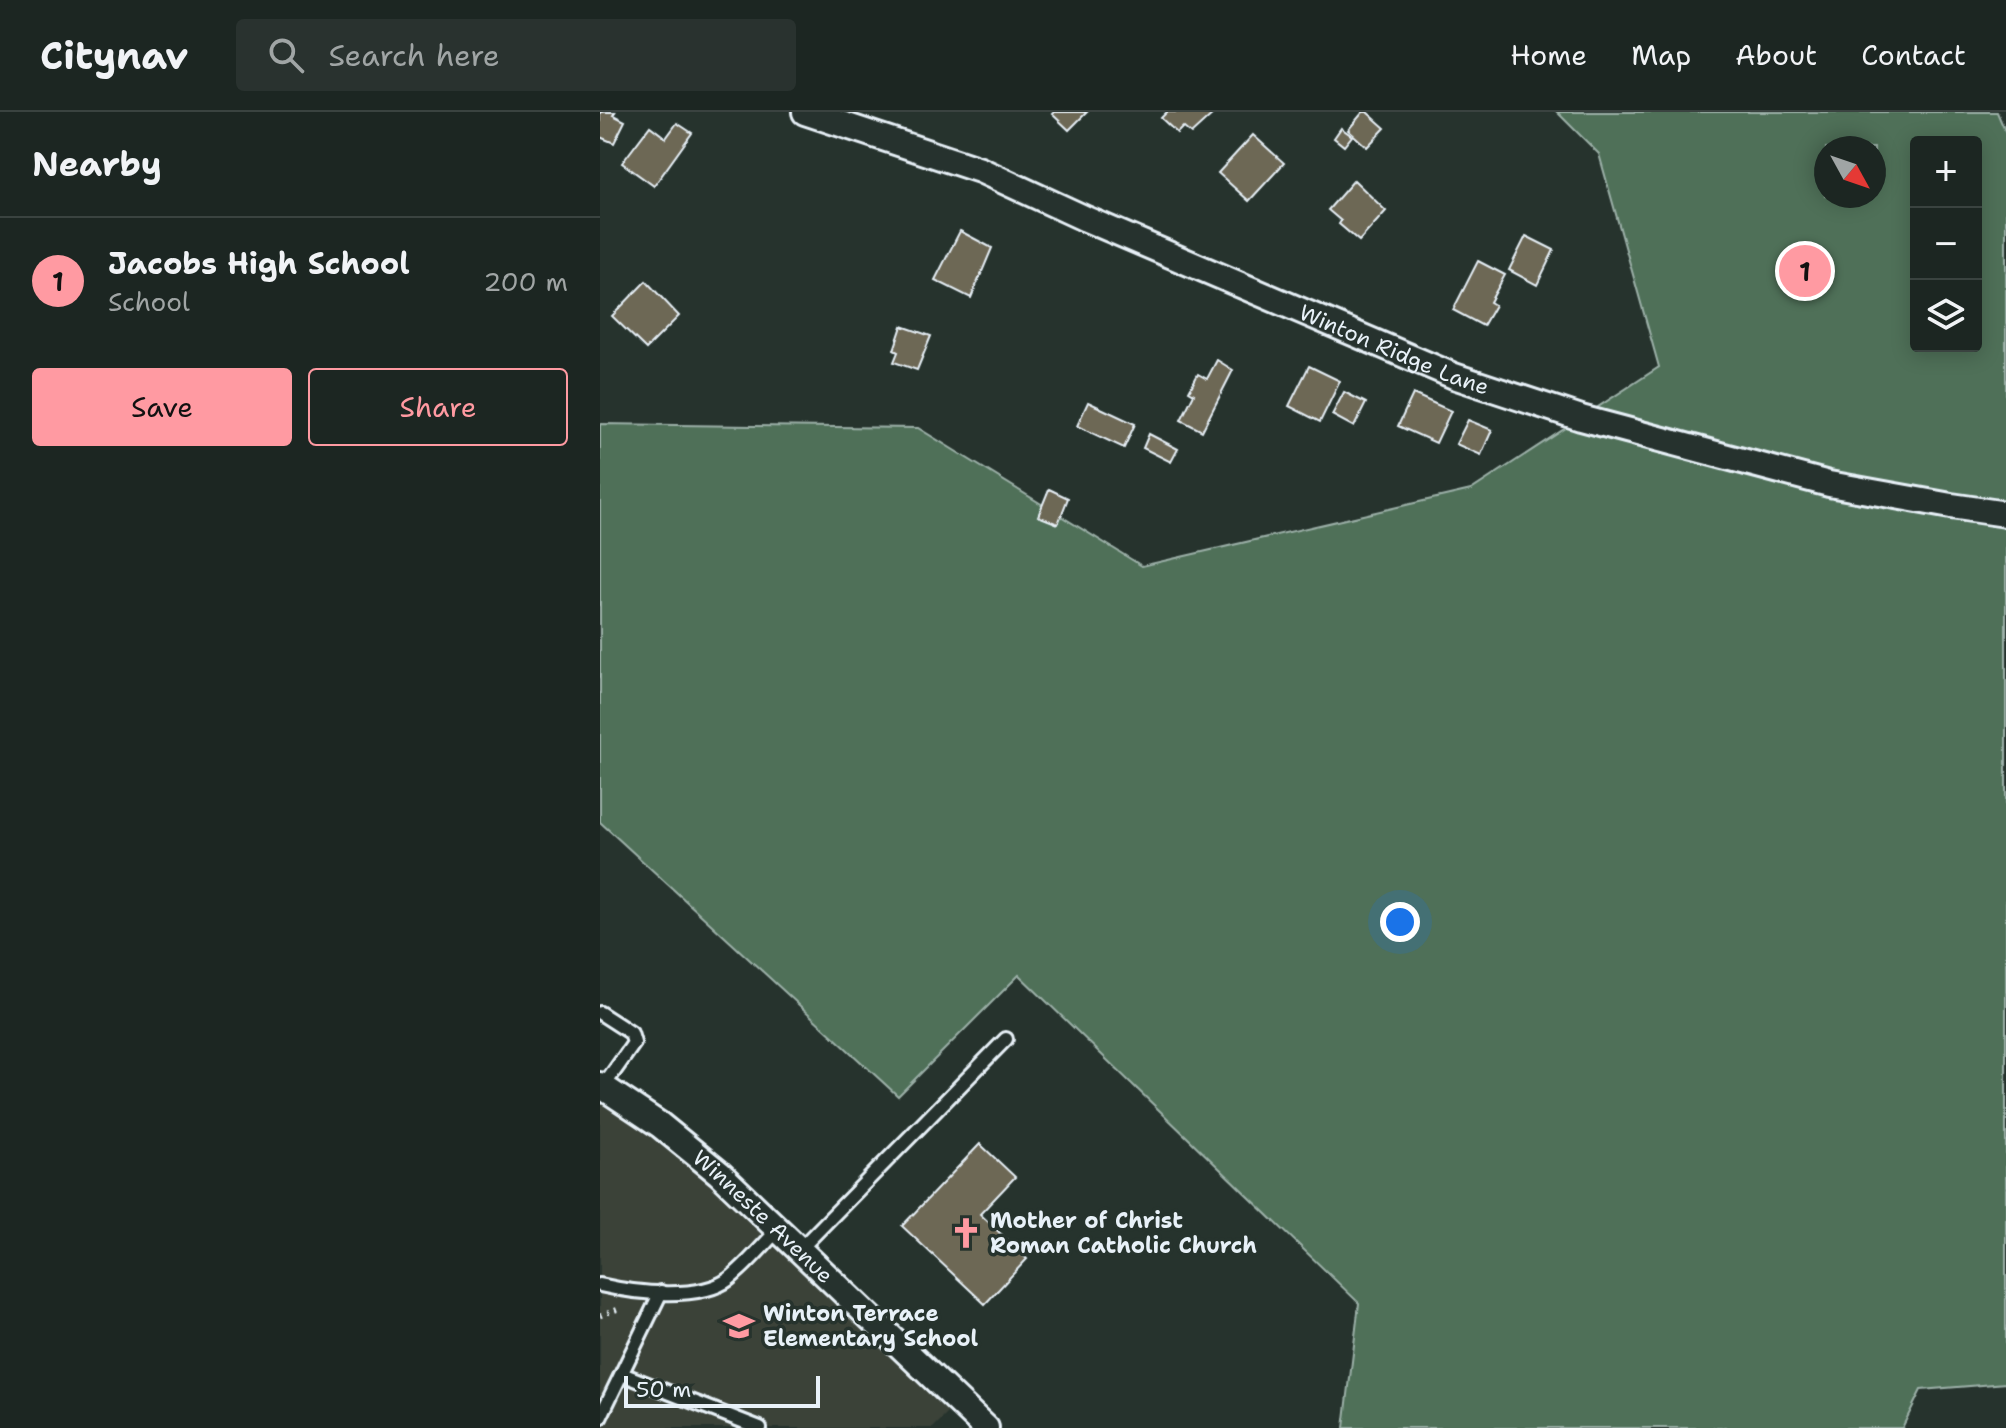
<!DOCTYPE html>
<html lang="en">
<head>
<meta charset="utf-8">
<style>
	body { margin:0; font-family:"Shantell Sans",sans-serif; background:#29322f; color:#f1f3f6 }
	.controls { position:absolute; right:24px; top:24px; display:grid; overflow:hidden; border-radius:8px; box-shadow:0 4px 20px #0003 }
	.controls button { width:72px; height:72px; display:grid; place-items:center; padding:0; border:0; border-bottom:2px solid #3a4340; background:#1c2622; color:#f1f3f6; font:40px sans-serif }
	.compass { position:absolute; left:1214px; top:24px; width:72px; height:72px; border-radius:50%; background:#1c2622; box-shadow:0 4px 20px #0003; rotate:130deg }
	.scale { position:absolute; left:24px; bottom:20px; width:196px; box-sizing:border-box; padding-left:8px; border:4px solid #e8f1f8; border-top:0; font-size:22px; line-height:28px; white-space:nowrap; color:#e8f1f8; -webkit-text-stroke:6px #26332d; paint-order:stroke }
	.you { position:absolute; left:800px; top:810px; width:28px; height:28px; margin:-20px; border:6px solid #fff; border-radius:50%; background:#1a73e8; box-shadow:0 0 0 12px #1a73e833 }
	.badge { display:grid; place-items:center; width:52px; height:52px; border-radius:50%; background:#ff9aa2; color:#111; font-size:26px; font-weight:700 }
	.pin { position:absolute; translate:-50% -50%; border:4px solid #fff; box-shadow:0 2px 8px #0006 }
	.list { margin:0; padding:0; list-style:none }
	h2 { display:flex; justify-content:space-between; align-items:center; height:104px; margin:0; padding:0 32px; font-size:34px }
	h2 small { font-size:26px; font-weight:400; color:#a0a5a5 }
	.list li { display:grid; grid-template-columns:52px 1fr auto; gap:24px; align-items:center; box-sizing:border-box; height:128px; padding:0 32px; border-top:2px solid #3a4340 }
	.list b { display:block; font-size:30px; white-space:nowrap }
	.list p { margin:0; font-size:26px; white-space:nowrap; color:#a0a5a5 }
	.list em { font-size:26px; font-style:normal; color:#a0a5a5 }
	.actions { display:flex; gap:16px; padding:24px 32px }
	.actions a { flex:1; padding:18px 0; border:2px solid #ff9aa2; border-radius:8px; text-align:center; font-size:28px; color:#ff9aa2 }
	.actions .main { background:#ff9aa2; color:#111 }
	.icon { flex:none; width:44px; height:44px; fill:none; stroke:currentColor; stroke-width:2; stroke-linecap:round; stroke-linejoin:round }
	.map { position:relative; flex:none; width:1406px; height:1316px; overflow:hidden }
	header { display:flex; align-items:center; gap:48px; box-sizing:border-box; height:112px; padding:0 40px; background:#1c2622; border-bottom:2px solid #3a4340 }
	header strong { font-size:38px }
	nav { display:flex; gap:44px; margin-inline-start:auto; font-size:28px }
	.search { width:560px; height:72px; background:#29322f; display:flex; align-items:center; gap:20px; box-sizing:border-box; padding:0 28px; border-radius:8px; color:#a0a5a5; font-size:30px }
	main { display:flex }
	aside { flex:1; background:#1c2622 }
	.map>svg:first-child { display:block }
	.built { fill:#3b4339 }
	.green { fill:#4f7059; stroke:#9cb0a8; stroke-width:2; fill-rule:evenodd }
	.building { fill:#6d6755; stroke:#e8f1f8; stroke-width:2 }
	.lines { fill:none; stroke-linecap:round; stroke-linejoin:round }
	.lane-casing { stroke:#e8f1f8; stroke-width:18 }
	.street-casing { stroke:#e8f1f8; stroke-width:30 }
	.path { stroke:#e8f1f8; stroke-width:5; stroke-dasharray:2 6; stroke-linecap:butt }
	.lane { stroke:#26332d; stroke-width:12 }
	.street { stroke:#26332d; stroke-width:24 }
	.labels { text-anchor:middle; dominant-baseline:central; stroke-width:7; stroke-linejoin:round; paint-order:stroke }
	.street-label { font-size:22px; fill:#e8f1f8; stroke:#26332d }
	.poi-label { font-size:22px; font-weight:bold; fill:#e8f1f8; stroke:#26332d; text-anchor:start }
</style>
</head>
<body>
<header>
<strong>Citynav</strong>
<div class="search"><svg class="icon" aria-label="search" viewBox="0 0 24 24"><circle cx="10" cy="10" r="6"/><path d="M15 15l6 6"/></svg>Search here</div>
<nav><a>Home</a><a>Map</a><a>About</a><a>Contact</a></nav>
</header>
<main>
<aside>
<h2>Nearby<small></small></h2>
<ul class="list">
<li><span class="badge">1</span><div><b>Jacobs High School</b><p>School</p></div><em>200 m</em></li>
</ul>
<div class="actions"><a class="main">Save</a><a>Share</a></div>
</aside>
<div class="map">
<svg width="1406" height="1316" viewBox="0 0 1406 1316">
	<rect width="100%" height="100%" fill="#26332d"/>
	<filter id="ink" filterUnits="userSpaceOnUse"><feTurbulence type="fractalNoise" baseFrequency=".0125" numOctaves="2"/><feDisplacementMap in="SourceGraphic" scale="16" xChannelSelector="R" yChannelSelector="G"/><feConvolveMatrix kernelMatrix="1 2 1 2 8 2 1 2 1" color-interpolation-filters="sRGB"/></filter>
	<g filter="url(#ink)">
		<polygon class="built" points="0,973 8,978 359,1290 333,1316 0,1316"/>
		<path class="green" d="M957,0H1397L1406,21V1271L1321,1278L1302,1316H744L759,1191L419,863L298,984L0,710V312L318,316L542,454L871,378L1059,255L999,42ZM1316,30H1376V234H1316ZM1226,36H1274V84H1226Z"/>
		<g class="building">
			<polygon points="0,0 15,0 13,3 25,9 14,31 0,25"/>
			<polygon points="454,0 487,0 469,18 452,2"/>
			<polygon points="567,0 615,0 591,22 583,15 577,21 561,6"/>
			<polygon points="763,0 767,0 785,16 767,35 748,18"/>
			<polygon points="77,11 92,21 54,74 22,51 50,14 66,26"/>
			<polygon points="741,16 752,24 744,34 734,26"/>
			<polygon points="653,23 684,51 649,89 618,61"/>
			<polygon points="754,68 786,99 759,129 739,112 741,109 728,98"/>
			<polygon points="360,119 392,136 371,186 335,168"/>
			<polygon points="926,124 954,138 937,173 909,158"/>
			<polygon points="878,149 905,163 890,190 895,193 883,214 853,198"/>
			<polygon points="46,169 79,204 46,237 12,204"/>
			<polygon points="302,214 331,224 317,258 294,250 298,240 294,238"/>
			<polygon points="617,248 633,258 602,319 581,308 594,282 589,279 598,262 607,267"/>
			<polygon points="709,254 740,269 720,310 689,294"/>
			<polygon points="744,280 766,291 754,315 732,303"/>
			<polygon points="813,282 851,299 836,331 798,314"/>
			<polygon points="488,290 535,312 524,336 477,314"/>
			<polygon points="868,308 892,318 881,343 856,332"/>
			<polygon points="549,322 578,337 571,350 543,336"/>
			<polygon points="449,377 468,386 458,412 438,404"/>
			<polygon points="380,1032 415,1065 380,1102 427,1147 385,1192 302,1114"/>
		</g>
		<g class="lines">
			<defs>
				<g id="lane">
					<polyline points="0,901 31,921 34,931 3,975"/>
					<polyline points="199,1138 406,927"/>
					<path d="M0,1173C34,1181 100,1189 129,1167C147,1153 162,1134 178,1118"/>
					<polyline points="22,1262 160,1316"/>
					<polyline points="0,1306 61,1180"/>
				</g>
				<g id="street">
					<path id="s1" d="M205,0L380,58L486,107L854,264L981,306L1229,372L1351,394L1406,402"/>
					<path id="s2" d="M0,973L60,1013L119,1061L386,1316"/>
				</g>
			</defs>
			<use href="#lane" class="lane-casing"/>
			<use href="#street" class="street-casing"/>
			<polyline class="path" points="0,1204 21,1196"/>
			<use href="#lane" class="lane"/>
			<use href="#street" class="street"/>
		</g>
	</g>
	<defs>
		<symbol id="church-bare" viewBox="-9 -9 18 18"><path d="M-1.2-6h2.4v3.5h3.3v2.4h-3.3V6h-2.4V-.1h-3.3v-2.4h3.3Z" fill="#ff9aa2" stroke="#26332d" stroke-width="2.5" paint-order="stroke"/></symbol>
		<symbol id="school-bare" viewBox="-9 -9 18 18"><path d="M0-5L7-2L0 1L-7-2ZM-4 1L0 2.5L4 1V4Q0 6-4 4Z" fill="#ff9aa2" stroke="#26332d" stroke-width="2.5" paint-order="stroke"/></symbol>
	</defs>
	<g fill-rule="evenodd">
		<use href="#church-bare" x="344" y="1099" width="44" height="44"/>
		<use href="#school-bare" x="117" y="1192" width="44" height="44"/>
	</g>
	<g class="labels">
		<g class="street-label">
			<text stroke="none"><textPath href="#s1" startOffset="636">Winton Ridge Lane</textPath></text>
			<text stroke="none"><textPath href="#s2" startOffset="210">Winneste Avenue</textPath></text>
		</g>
		<g class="poi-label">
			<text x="390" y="1108">Mother of Christ<tspan x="390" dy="25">Roman Catholic Church</tspan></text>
			<text x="163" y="1201">Winton Terrace<tspan x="163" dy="25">Elementary School</tspan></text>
		</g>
	</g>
</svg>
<div class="controls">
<button>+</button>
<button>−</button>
<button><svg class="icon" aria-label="layers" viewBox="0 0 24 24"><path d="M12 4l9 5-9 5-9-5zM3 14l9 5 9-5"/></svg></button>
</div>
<svg class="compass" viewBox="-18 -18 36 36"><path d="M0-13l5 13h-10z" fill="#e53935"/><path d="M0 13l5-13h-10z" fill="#a0a5a5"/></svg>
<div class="scale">50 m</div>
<div class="you"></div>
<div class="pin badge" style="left:1205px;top:159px">1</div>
</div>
</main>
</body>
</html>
